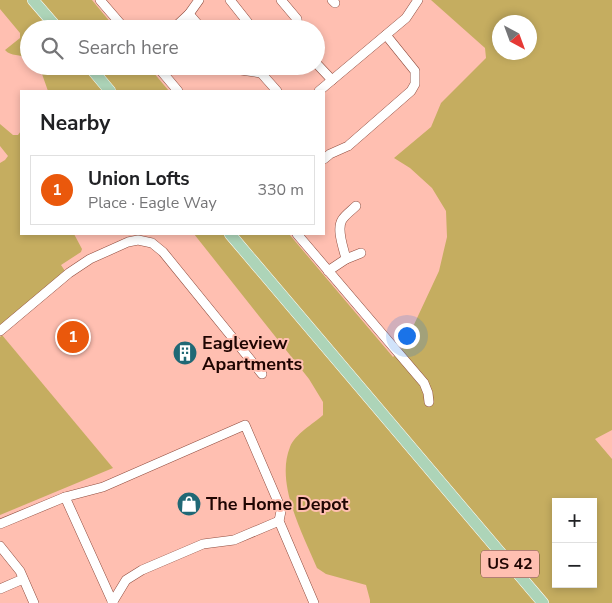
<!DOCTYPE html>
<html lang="en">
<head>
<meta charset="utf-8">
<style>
	body { margin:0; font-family:"Nunito Sans",sans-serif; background:#f2f2f2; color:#202124 }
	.controls { position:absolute; right:15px; bottom:15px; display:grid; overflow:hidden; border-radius:0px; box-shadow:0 2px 8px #0003 }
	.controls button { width:45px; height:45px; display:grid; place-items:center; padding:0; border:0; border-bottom:1px solid #e0e0e0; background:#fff; color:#202124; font:25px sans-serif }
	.compass { position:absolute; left:492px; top:15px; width:45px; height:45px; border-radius:50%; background:#fff; box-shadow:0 2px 8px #0003; rotate:139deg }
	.you { position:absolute; left:406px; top:335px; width:18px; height:18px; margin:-12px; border:4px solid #fff; border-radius:50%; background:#1a73e8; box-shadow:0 0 0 8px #1a73e833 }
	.badge { display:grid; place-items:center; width:32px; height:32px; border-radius:50%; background:#ea580c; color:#fff; font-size:16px; font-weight:700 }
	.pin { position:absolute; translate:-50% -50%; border:2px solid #fff; box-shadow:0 1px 5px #0006 }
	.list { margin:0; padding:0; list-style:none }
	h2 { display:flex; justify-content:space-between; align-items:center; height:65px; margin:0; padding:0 20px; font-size:21px }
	h2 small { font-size:16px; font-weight:400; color:#757577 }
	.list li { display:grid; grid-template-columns:32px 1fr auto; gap:15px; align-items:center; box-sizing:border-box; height:70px; margin:0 10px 10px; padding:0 10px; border:1px solid #e0e0e0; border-radius:0px }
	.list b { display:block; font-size:19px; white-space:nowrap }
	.list p { margin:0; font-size:16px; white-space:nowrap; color:#757577 }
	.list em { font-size:16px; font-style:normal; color:#757577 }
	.icon { flex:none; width:28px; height:28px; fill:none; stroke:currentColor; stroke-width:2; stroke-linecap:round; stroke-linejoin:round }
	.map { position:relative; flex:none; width:612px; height:603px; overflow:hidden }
	.search { position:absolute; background:#fff; box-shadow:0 2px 8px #0003; left:20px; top:20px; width:305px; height:55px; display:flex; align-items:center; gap:12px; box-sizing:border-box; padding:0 18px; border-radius:28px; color:#757577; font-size:19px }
	.panel { position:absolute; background:#fff; box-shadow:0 2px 8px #0003; left:20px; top:90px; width:305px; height:145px; border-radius:0px }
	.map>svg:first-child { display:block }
	.green { fill:#c5ad60; fill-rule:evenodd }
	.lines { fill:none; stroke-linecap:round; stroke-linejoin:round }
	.minor-casing { stroke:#904c3e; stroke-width:10 }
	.major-casing { stroke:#fff; stroke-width:12 }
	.minor { stroke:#fff; stroke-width:9 }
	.major { stroke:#add4b8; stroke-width:11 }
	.labels { text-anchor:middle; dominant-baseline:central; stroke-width:4; stroke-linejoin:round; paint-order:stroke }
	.shield { fill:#ffbfb1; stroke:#623d36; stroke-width:1 }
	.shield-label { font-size:16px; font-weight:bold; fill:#1f0502 }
	.poi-label { font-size:18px; font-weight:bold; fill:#1f0502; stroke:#ffbfb1; text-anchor:start }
</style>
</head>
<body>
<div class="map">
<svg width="612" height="603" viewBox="0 0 612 603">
	<rect width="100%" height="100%" fill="#ffbfb1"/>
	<g class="green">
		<path d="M0,0H31L55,29H29V60C20,53 11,57 5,50L20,38V33L0,9Z"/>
		<polygon points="35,0 92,0 116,29 60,29"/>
		<path d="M431,0H612V430L595,439L612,459V603H545L232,234H289L393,357L404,346L439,271L447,237L446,211L432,188L410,168L394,158L431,127L441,103L486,58L485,48ZM500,22H530V52H500ZM556,502H593V584H556Z"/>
		<polygon points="34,66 87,66 108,91 48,91 42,74"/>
		<polygon points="91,66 148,66 169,91 112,91"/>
		<polygon points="0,124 13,135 18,135 21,131 21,234 74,234 82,249 81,252 61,265 65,271 0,327 0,163 5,160 8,156 0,146"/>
		<path d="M194,234H228L540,603H370V600L366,585L326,574L317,568C303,534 275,484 290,447C295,434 313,424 323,415V402L309,379Z"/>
		<polygon points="2,335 113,468 0,515 0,337"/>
	</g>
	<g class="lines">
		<defs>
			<g id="minor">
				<polyline points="100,0 125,29"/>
				<polyline points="230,0 253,29"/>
				<polyline points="281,0 297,19 298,29"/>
				<polyline points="332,0 335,3"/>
				<polyline points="189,14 202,29"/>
				<polyline points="173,29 189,14 199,0"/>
				<polyline points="316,63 332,80"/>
				<polyline points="157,66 178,91"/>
				<polyline points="233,66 241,70 261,73 277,91"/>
				<polyline points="319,91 406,18 418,0"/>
				<polyline points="324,159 330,154 348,146 411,91 415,84 415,71 386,35"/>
				<polyline points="297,234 424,383 428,393 429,402"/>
				<path d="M346,259C344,249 336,230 342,220C345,215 352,210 356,206"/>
				<polyline points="328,271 346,259 361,253"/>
				<polyline points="0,331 69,273 90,259 128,242 138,240 152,243 163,252 262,374"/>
				<polyline points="65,497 113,603"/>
				<polyline points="0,524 65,497 103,487 245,425 279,504 281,511 279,521 314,603"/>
				<polyline points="0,546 20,571 34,603"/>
				<polyline points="0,589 23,579"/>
				<polyline points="112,603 126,580 142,570 203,544 234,540 279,521"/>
			</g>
			<g id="major">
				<polyline points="33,0 58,29"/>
				<polyline points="89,66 110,91"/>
				<polyline points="230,234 543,603"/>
			</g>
		</defs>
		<use href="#minor" class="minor-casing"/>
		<use href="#major" class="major-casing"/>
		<use href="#minor" class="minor"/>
		<use href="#major" class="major"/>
	</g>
	<defs>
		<symbol id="building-disc" viewBox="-11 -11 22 22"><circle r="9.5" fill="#206875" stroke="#ffbfb1"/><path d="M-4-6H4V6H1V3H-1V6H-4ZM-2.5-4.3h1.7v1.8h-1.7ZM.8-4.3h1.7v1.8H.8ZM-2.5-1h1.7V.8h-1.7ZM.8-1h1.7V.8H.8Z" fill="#fff"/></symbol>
		<symbol id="shop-disc" viewBox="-11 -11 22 22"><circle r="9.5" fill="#206875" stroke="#ffbfb1"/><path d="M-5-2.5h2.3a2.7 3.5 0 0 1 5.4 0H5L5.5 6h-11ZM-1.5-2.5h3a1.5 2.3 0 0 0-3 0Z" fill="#fff"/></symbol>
	</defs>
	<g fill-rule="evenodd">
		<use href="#building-disc" x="171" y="339" width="28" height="28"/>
		<use href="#shop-disc" x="175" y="490" width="28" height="28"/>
	</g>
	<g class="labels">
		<rect class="shield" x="481" y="550.5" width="58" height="27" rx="4"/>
		<g class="shield-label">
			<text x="510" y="564">US 42</text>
		</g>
		<g class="poi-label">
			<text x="202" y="343">Eagleview<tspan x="202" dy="21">Apartments</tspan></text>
			<text x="206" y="504">The Home Depot</text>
		</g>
	</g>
</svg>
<div class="controls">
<button>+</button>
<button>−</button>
</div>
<svg class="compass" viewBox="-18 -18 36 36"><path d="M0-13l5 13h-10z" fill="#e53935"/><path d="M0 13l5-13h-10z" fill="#757577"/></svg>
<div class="you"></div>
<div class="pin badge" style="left:73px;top:337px">1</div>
<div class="search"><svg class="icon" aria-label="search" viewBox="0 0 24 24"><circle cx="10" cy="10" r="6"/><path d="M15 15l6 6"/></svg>Search here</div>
<section class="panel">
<h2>Nearby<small></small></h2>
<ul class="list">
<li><span class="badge">1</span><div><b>Union Lofts</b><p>Place · Eagle Way</p></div><em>330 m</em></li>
</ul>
</section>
</div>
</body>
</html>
